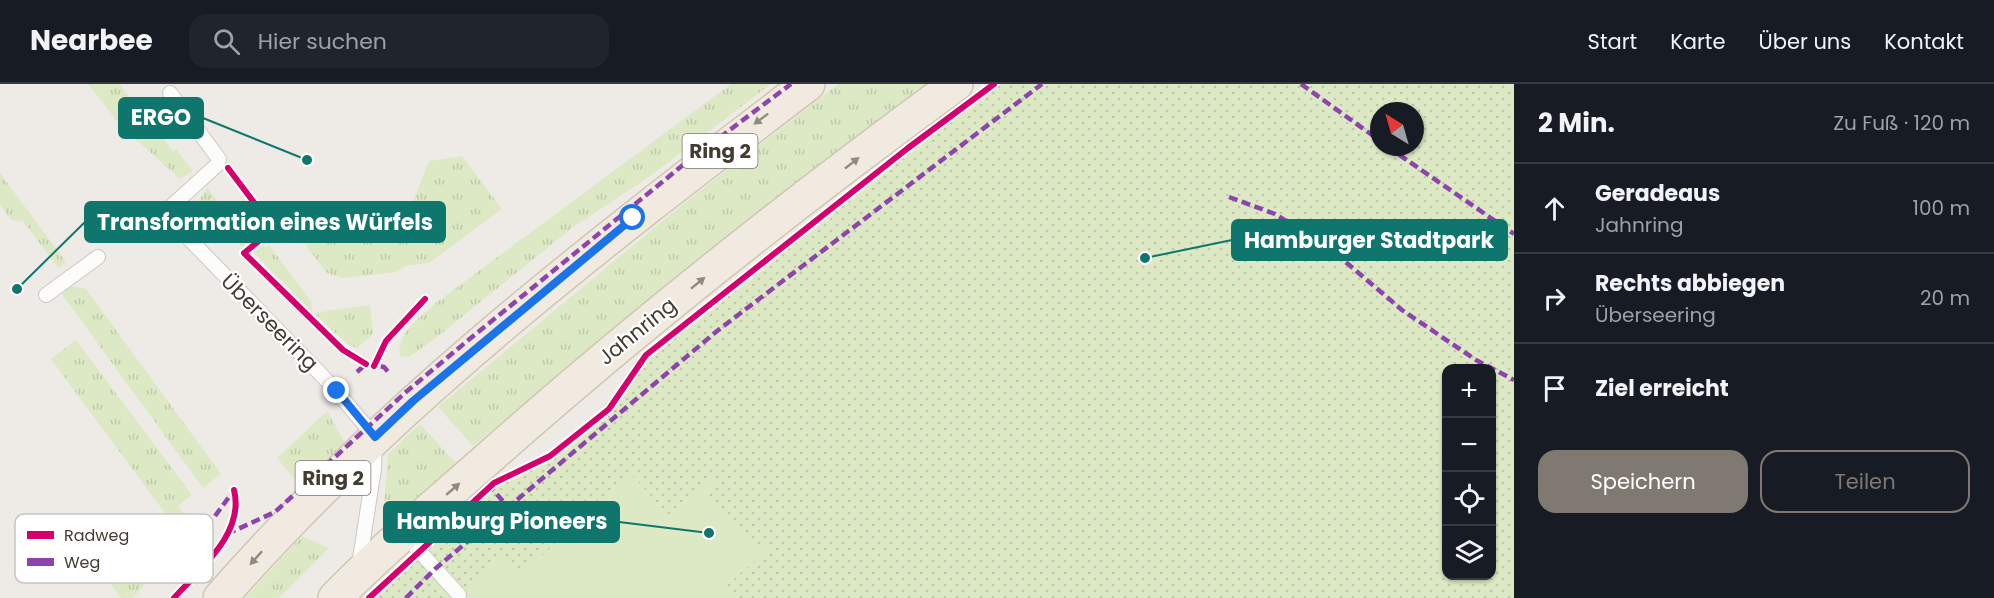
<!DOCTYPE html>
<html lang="de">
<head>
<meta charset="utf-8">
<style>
	body { margin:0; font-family:Poppins,sans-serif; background:#20242c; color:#f1f3f6 }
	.controls { position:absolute; right:18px; bottom:18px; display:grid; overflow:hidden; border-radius:12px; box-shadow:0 2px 4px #0004 }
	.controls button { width:54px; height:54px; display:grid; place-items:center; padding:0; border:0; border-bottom:2px solid #363941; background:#171b24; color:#f1f3f6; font:30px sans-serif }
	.compass { position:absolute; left:1370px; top:18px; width:54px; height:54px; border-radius:50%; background:#171b24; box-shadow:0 2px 4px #0004; rotate:323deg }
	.stop { position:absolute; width:18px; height:18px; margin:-14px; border:4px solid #1a73e8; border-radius:50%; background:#fff }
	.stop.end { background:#1a73e8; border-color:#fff; box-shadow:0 2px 6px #0008 }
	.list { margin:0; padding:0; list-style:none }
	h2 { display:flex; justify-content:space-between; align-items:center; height:78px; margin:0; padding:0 24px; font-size:26px }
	h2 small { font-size:20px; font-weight:400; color:#9ea1a6 }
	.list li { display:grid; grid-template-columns:39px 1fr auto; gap:18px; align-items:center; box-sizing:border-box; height:90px; padding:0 24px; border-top:2px solid #363941 }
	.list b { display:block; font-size:22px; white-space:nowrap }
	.list p { margin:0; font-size:20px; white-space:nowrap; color:#9ea1a6 }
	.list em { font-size:20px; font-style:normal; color:#9ea1a6 }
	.actions { display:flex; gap:12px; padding:18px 24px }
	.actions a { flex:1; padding:14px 0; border:2px solid #7f7972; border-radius:18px; text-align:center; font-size:21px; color:#7f7972 }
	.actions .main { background:#7f7972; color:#fff }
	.icon { flex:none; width:33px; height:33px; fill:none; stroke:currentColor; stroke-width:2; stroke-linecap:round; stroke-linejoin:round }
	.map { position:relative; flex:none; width:1514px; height:514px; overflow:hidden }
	header { display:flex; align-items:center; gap:36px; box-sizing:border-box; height:84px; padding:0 30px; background:#171b24; border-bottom:2px solid #363941 }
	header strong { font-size:28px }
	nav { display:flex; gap:33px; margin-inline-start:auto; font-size:21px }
	.search { width:420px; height:54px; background:#20242c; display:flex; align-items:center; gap:15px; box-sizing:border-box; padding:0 21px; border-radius:18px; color:#9ea1a6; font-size:22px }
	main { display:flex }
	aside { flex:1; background:#171b24 }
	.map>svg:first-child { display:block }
	.grass { fill:url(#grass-tufts) }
	.park { fill:url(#park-dots); fill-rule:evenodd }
	.garden { fill:#dde9c5 }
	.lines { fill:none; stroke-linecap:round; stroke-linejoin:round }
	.lane-casing { stroke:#ccc9c4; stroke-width:16 }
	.primary-casing { stroke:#d0c6b3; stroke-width:36 }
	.lane { stroke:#fcfcfb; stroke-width:14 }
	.primary { stroke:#f0eae1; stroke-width:33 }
	.quiet { stroke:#8e44ad; stroke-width:4.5; stroke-dasharray:9 4.5; stroke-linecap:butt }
	.cycleway-casing { stroke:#fff; stroke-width:10 }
	.cycleway { stroke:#d6006c; stroke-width:6 }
	.oneway { fill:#918a81 }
	.route { stroke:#1a73e8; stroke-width:8 }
	.labels { text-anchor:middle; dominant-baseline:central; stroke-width:4.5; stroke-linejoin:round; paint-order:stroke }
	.shield { fill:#fff; stroke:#7b7670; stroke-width:1.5 }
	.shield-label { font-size:20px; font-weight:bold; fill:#433c33 }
	.street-label { font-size:21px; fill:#433c33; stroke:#fff }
	.key { fill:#fff; stroke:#c7c4c2; stroke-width:1.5 }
	.key-label { font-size:16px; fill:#433c33 }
	.leader { fill:none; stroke:#0f766e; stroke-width:2 }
	.callout-dot { fill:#0f766e; stroke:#fff; stroke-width:2 }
	.callout { fill:#0f766e; stroke:#0f766e; stroke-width:2 }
	.callout-label { font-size:22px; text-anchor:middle; font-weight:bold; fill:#fff }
</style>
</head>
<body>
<header>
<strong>Nearbee</strong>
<div class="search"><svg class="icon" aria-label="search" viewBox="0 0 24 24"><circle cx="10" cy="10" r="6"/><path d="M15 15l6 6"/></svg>Hier suchen</div>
<nav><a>Start</a><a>Karte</a><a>Über uns</a><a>Kontakt</a></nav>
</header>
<main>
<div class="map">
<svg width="1514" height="514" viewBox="0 0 1514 514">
	<defs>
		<pattern id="grass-tufts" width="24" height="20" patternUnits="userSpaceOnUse" patternTransform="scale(1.5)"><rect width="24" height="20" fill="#dde9c5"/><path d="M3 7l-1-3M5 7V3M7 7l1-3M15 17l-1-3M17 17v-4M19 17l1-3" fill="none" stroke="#bfc9aa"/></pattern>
		<pattern id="park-dots" width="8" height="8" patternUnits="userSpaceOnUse" patternTransform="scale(1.5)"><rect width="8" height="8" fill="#dde9c5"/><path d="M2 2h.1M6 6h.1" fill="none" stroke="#bfc9aa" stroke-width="1.8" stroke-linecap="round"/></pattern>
	</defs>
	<rect width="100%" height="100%" fill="#eeebe6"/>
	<g class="grass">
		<polygon points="88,0 120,0 142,31 125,42 117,37"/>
		<path d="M731,0H771L649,93L572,144L437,253L409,273L400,272C395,250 423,231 437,218Z"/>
		<polygon points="838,0 930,0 827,76 473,362 438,323 683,120"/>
		<polygon points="150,36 173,67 176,65 193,87 180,95 130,50"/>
		<polygon points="462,72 502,125 429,179 406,182 396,188 343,194 332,191 326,188 297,150 360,139 369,151 401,147 429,77"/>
		<polygon points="0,89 66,178 58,184 24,138 11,136 0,121"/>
		<polygon points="207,104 250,157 242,163 199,116"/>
		<polygon points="262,159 266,163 269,161 311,217 312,228 252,167"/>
		<polygon points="71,202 86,205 221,390 203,404 61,209"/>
		<polygon points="370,221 373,250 357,264 346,259 314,229"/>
		<polygon points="76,256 192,411 178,422 194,442 133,514 121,514 97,482 140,450 147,459 173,440 51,275"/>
		<polygon points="327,327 344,357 342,364 300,402 277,374"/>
		<polygon points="420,340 456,379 406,424 388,429 384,422 388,370"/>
		<polygon points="302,452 329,464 279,514 245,514"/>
	</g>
	<path class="park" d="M1000,0H1514V514H373L511,389L552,369L592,336L632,287L928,53ZM1379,27H1415V63H1379ZM1446,284H1492V492H1446Z"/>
	<polygon class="garden" points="632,391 668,431 711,393 718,401 707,411 755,465 766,456 771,462 725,503 734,514 456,514 503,472 520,491"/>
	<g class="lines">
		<defs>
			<g id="lane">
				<polyline points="170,9 219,75 218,80 164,129 333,303 375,353 374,385 359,481"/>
				<polyline points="46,211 98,173"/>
				<polyline points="403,449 459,511"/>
			</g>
			<g id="primary">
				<path d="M220,514C392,317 601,158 808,0"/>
				<path d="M335,514C384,464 439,418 492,371C640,240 796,117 956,0"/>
			</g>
		</defs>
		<use href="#lane" class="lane-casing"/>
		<use href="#primary" class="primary-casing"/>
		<use href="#lane" class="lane"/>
		<use href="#primary" class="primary"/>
		<g class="quiet">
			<polyline points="1301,0 1379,56"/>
			<polyline points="1388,63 1514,150"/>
			<polyline points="1229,113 1275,130 1327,162 1402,226 1476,276 1514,296"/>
			<polyline points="357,288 366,280 384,283 389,289"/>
			<polyline points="488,400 508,423"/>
			<polyline points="215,432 235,405"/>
			<polyline points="227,450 275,428 406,308 466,258 683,81 791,0"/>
			<polyline points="406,514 435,485 717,247 1042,0"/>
		</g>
		<defs>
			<g id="cycleway">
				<polyline points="228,84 274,145 244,169 343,266 366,280"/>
				<polyline points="374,282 386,257 425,215"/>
				<path d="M174,514C200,485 245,449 234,406"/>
				<polyline points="369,514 494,399 550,372 609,325 646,271 908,64 994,0"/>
			</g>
		</defs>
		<use href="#cycleway" class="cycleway-casing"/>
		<use href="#cycleway" class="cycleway"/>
	</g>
	<defs><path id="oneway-solid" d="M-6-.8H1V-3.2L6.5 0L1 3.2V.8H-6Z" transform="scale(1.5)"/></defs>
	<g class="oneway">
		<use href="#oneway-solid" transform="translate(761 35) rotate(143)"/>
		<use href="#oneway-solid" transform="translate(852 79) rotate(-38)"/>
		<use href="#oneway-solid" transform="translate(698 199) rotate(-39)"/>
		<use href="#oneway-solid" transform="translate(453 405) rotate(-41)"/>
		<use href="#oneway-solid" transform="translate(256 474) rotate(132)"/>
	</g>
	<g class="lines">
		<polyline class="route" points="337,307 375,353 413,317 633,134"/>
	</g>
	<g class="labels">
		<g class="shield">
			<rect x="682.5" y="50" width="75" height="34" rx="4.5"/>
			<rect x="295.5" y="377" width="75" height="34" rx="4.5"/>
		</g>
		<g class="shield-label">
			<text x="720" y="67">Ring 2</text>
			<text x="333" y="394">Ring 2</text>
		</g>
		<g class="street-label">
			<text transform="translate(270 238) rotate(45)">Überseering</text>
			<text transform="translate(637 247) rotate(-39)">Jahnring</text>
		</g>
	</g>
	<rect x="15" y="430" width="198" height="69" rx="9" class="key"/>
	<rect x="27" y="447" width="27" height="8" fill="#d6006c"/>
	<rect x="27" y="474" width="27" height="8" fill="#8e44ad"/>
	<g class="key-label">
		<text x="64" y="457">Radweg</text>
		<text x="64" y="484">Weg</text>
	</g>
	<path class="leader" d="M307 76L203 34M17 205L85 138M1145 174L1232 156M709 449L619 438"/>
	<g class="callout-dot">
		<circle cx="307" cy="76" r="6"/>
		<circle cx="17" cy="205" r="6"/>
		<circle cx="1145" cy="174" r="6"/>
		<circle cx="709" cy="449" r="6"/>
	</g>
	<g class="callout">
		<rect x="119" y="14" width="84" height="40" rx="6"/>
		<rect x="85" y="118" width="360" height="40" rx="6"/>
		<rect x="1232" y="136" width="275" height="40" rx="6"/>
		<rect x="384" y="418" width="235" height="40" rx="6"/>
	</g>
	<g class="callout-label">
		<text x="161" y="41">ERGO</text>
		<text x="265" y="146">Transformation eines Würfels</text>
		<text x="1369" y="164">Hamburger Stadtpark</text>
		<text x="502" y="445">Hamburg Pioneers</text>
	</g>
</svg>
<div class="controls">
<button>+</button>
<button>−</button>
<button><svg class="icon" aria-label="locate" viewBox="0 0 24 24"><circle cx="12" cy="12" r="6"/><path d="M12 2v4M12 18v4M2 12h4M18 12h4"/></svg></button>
<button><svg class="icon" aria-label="layers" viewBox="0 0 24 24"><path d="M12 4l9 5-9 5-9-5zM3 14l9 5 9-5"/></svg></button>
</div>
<svg class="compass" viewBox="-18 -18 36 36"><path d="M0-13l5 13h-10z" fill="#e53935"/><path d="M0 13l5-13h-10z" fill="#9ea1a6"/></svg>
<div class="stop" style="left:633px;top:134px"></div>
<div class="stop end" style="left:337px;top:307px"></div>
</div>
<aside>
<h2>2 Min.<small>Zu Fuß · 120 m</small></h2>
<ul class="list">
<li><svg class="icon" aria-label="ahead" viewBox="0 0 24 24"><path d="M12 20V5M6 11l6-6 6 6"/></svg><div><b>Geradeaus</b><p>Jahnring</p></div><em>100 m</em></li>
<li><svg class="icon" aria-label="right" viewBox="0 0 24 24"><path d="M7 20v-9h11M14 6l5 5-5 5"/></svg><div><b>Rechts abbiegen</b><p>Überseering</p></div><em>20 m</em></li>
<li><svg class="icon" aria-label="arrive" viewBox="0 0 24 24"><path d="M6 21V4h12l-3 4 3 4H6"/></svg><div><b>Ziel erreicht</b></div></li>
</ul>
<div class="actions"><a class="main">Speichern</a><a>Teilen</a></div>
</aside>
</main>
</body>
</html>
